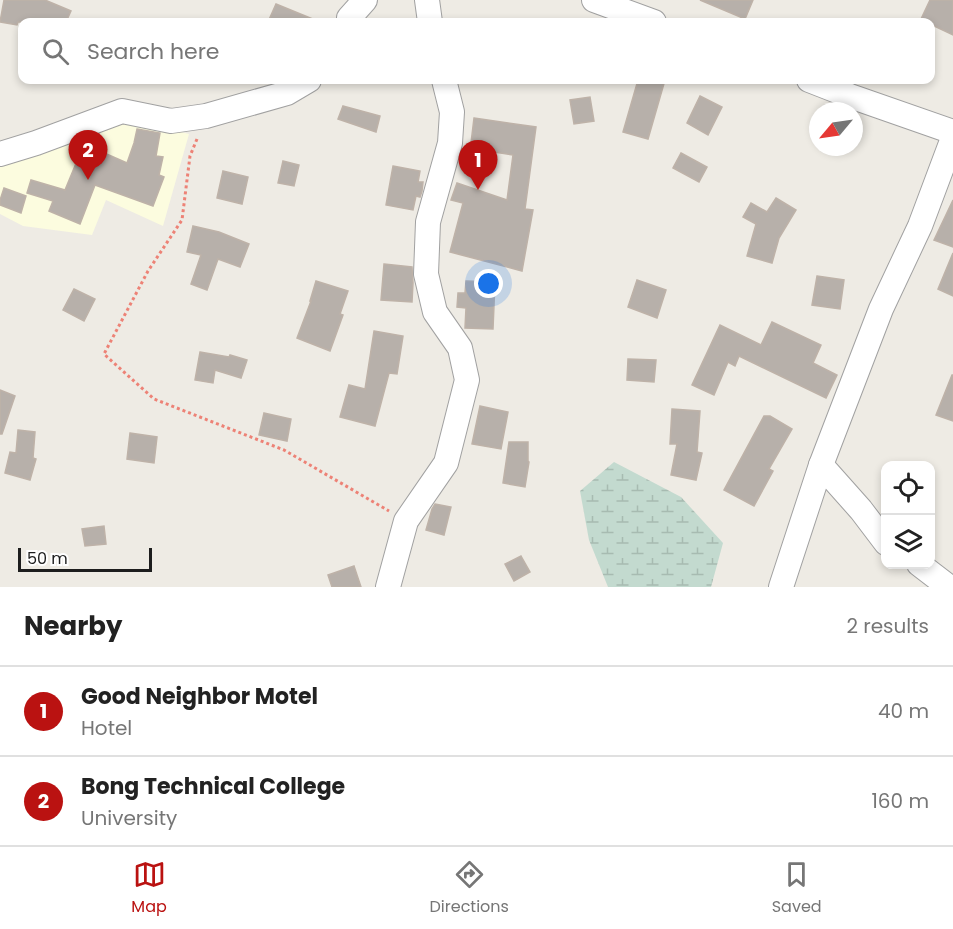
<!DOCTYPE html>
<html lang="en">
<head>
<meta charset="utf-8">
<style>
	body { margin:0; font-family:Poppins,sans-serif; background:#f6f6f6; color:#222 }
	.controls { position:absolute; right:18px; bottom:18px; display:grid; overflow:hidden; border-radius:12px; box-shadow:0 3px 9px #0003 }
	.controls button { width:54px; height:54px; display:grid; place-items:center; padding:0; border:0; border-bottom:2px solid #e0e0e0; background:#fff; color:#222; font:30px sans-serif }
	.compass { position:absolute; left:809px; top:102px; width:54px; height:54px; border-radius:50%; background:#fff; box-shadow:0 3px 9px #0003; rotate:241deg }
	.scale { position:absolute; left:18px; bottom:15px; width:134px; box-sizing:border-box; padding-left:6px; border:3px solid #1d1d1d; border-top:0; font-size:16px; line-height:21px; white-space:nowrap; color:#1d1d1d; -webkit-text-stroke:4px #fff; paint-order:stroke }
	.you { position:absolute; left:489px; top:284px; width:21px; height:21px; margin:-15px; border:4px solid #fff; border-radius:50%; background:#1a73e8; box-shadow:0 0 0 9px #1a73e833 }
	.badge { display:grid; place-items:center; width:39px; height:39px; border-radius:50%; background:#ba1211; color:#fff; font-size:20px; font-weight:700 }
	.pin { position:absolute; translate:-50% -50px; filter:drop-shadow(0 2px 3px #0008) }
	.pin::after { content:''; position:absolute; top:32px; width:21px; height:18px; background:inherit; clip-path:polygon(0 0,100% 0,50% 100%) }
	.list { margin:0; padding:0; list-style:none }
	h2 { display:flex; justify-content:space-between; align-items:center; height:78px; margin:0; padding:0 24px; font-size:26px }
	h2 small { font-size:20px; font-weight:400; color:#767676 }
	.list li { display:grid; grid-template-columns:39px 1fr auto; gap:18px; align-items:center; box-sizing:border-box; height:90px; padding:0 24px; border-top:2px solid #e0e0e0 }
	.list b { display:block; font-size:22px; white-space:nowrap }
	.list p { margin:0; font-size:20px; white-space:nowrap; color:#767676 }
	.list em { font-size:20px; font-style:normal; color:#767676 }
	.icon { flex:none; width:33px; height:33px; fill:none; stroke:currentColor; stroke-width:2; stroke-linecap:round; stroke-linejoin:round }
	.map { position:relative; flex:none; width:953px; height:587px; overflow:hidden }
	.search { position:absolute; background:#fff; box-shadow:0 3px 9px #0003; left:18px; right:18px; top:18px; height:66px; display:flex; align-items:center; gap:15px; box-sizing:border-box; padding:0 21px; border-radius:12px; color:#767676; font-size:22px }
	.sheet { height:258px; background:#fff }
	nav { display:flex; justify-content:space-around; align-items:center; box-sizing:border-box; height:84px; border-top:2px solid #e0e0e0; background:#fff; font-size:16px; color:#767676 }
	nav a { display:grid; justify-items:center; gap:3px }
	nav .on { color:#ba1211 }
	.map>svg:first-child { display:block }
	.education { fill:#fcfcdf }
	.wetland { fill:url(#wetland-marsh) }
	.building { fill:#b7b0aa; stroke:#beb2a8; stroke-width:1.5 }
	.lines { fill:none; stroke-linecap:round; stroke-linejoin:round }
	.minor-casing { stroke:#a1a1a1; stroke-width:26 }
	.path { stroke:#ed8276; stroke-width:3; stroke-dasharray:3 3; stroke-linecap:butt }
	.minor { stroke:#fff; stroke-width:24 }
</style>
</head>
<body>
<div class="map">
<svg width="953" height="587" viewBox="0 0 953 587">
	<defs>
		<pattern id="wetland-marsh" width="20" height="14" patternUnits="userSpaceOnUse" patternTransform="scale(1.5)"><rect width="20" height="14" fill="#c3dacf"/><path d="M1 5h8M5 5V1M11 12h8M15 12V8" fill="none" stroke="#a7bbb1"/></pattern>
	</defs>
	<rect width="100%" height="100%" fill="#eeebe4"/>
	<polygon class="education" points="120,117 189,134 163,226 106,200 92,235 23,226 0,214 0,159"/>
	<polygon class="wetland" points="614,462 681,497 723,543 711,587 608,587 589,540 580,491"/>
	<g class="building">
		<polygon points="4,0 45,0 71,11 66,22 18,22 17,25 0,22"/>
		<polygon points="700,0 753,0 745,19"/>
		<polygon points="930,0 953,0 953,35 930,24 930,22 921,19"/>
		<polygon points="276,4 320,22 268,22"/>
		<polygon points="638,80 665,80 648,139 623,132"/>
		<polygon points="700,96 722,107 708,135 687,123"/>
		<polygon points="590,97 594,121 574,124 570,100"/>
		<polygon points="343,106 380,116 376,132 338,119"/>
		<polygon points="474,118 536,127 525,209 533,210 522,271 450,252 463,203 451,200 457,183 507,200 513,155 482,150 482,144 471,143"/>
		<polygon points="137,129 160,133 156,156 163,157 159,175 164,177 153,206 95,185 80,224 49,211 53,201 27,193 31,180 65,190 84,144 127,163 134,143"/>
		<polygon points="681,153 707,167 699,182 673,168"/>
		<polygon points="283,161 299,165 294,186 278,183"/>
		<polygon points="393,166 420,171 418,182 423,182 422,191 420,197 416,196 413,210 386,205"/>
		<polygon points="223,171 248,177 242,204 217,198"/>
		<polygon points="4,188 26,196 21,213 0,205 0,200"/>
		<polygon points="776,198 796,210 779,238 772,263 747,256 756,224 743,217 751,203 767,212"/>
		<polygon points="953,200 953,247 934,240"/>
		<polygon points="193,226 219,232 249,244 240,267 218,259 207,290 191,284 201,255 187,252"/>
		<polygon points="953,253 953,296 938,289"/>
		<polygon points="384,264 412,267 413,283 412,302 381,300"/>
		<polygon points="817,276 844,280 840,309 812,305"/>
		<polygon points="637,280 666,290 657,318 628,307"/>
		<polygon points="316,281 348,291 340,314 343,315 330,351 297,338 311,301 310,301"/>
		<polygon points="466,281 495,282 493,329 465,328 466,308 457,307 458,293 465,293"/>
		<polygon points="74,289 95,299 84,321 63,310"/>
		<polygon points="772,322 821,345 813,363 837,375 826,398 739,356 735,366 728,362 714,395 692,385 720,325 761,345"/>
		<polygon points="374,331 403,336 397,374 389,373 375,426 340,417 349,385 365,389"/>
		<polygon points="200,352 229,357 230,355 247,360 241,378 215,370 213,383 195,380"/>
		<polygon points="628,359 656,360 654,382 627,380"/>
		<polygon points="952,375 953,375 953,421 936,415"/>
		<polygon points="0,390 15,396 2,434 0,434"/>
		<polygon points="480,406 508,412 501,449 472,444"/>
		<polygon points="672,409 700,411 697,452 702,453 696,480 671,475 677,444 670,444"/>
		<polygon points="264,413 291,419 287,441 259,435"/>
		<polygon points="764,416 770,416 792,429 769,469 773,471 754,506 724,490"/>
		<polygon points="18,430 35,432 33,458 36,459 30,480 5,473 10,452 16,453"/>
		<polygon points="130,433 157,437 154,463 127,459"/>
		<polygon points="509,442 528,442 528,461 529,462 525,487 503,483"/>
		<polygon points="435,504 451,507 444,535 426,530 432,509"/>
		<polygon points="104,526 106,544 85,546 82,529"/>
		<polygon points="521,556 530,572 514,581 505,564"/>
		<polygon points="354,566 361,587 332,587 328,575"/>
	</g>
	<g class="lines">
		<defs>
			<g id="minor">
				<polyline points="427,0 430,22"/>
				<polyline points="594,0 654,22"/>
				<polyline points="350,22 349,18 365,0"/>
				<polyline points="809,80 850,96 953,132"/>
				<polyline points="0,154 36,143 122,111 171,121 206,116 287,93 309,80"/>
				<polyline points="821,465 861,510 886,543"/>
				<polyline points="919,564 949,587"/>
				<polyline points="388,587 406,521 446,463 467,380 460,348 435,312 426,274 428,222 450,143 452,112 444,80"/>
				<polyline points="781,587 821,465 881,309 920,226 953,138"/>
			</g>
		</defs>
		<use href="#minor" class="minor-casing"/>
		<polyline class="path" points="197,139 190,156 182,220 148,271 104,354 154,399 284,450 389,511"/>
		<use href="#minor" class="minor"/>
	</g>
</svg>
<div class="controls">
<button><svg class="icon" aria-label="locate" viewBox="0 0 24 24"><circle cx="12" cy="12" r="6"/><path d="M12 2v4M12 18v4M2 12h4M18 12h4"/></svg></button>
<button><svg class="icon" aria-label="layers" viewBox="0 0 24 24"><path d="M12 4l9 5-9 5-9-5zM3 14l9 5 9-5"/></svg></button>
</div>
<svg class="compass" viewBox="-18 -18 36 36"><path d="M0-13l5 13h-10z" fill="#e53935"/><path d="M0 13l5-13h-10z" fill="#767676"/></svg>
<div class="scale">50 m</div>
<div class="you"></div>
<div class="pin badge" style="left:478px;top:190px">1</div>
<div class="pin badge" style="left:88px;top:180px">2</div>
<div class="search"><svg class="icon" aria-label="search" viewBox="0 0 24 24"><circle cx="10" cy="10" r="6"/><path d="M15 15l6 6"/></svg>Search here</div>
</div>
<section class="sheet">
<h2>Nearby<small>2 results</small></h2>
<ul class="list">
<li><span class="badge">1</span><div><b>Good Neighbor Motel</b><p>Hotel</p></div><em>40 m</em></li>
<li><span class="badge">2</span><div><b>Bong Technical College</b><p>University</p></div><em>160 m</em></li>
</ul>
</section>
<nav>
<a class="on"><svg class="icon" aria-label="map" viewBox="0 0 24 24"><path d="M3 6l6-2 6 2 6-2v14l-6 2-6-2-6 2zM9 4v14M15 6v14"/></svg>Map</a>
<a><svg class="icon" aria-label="directions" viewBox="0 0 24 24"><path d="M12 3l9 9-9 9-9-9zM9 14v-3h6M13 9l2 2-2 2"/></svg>Directions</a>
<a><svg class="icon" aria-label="saved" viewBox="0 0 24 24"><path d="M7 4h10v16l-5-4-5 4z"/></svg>Saved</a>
</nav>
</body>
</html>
